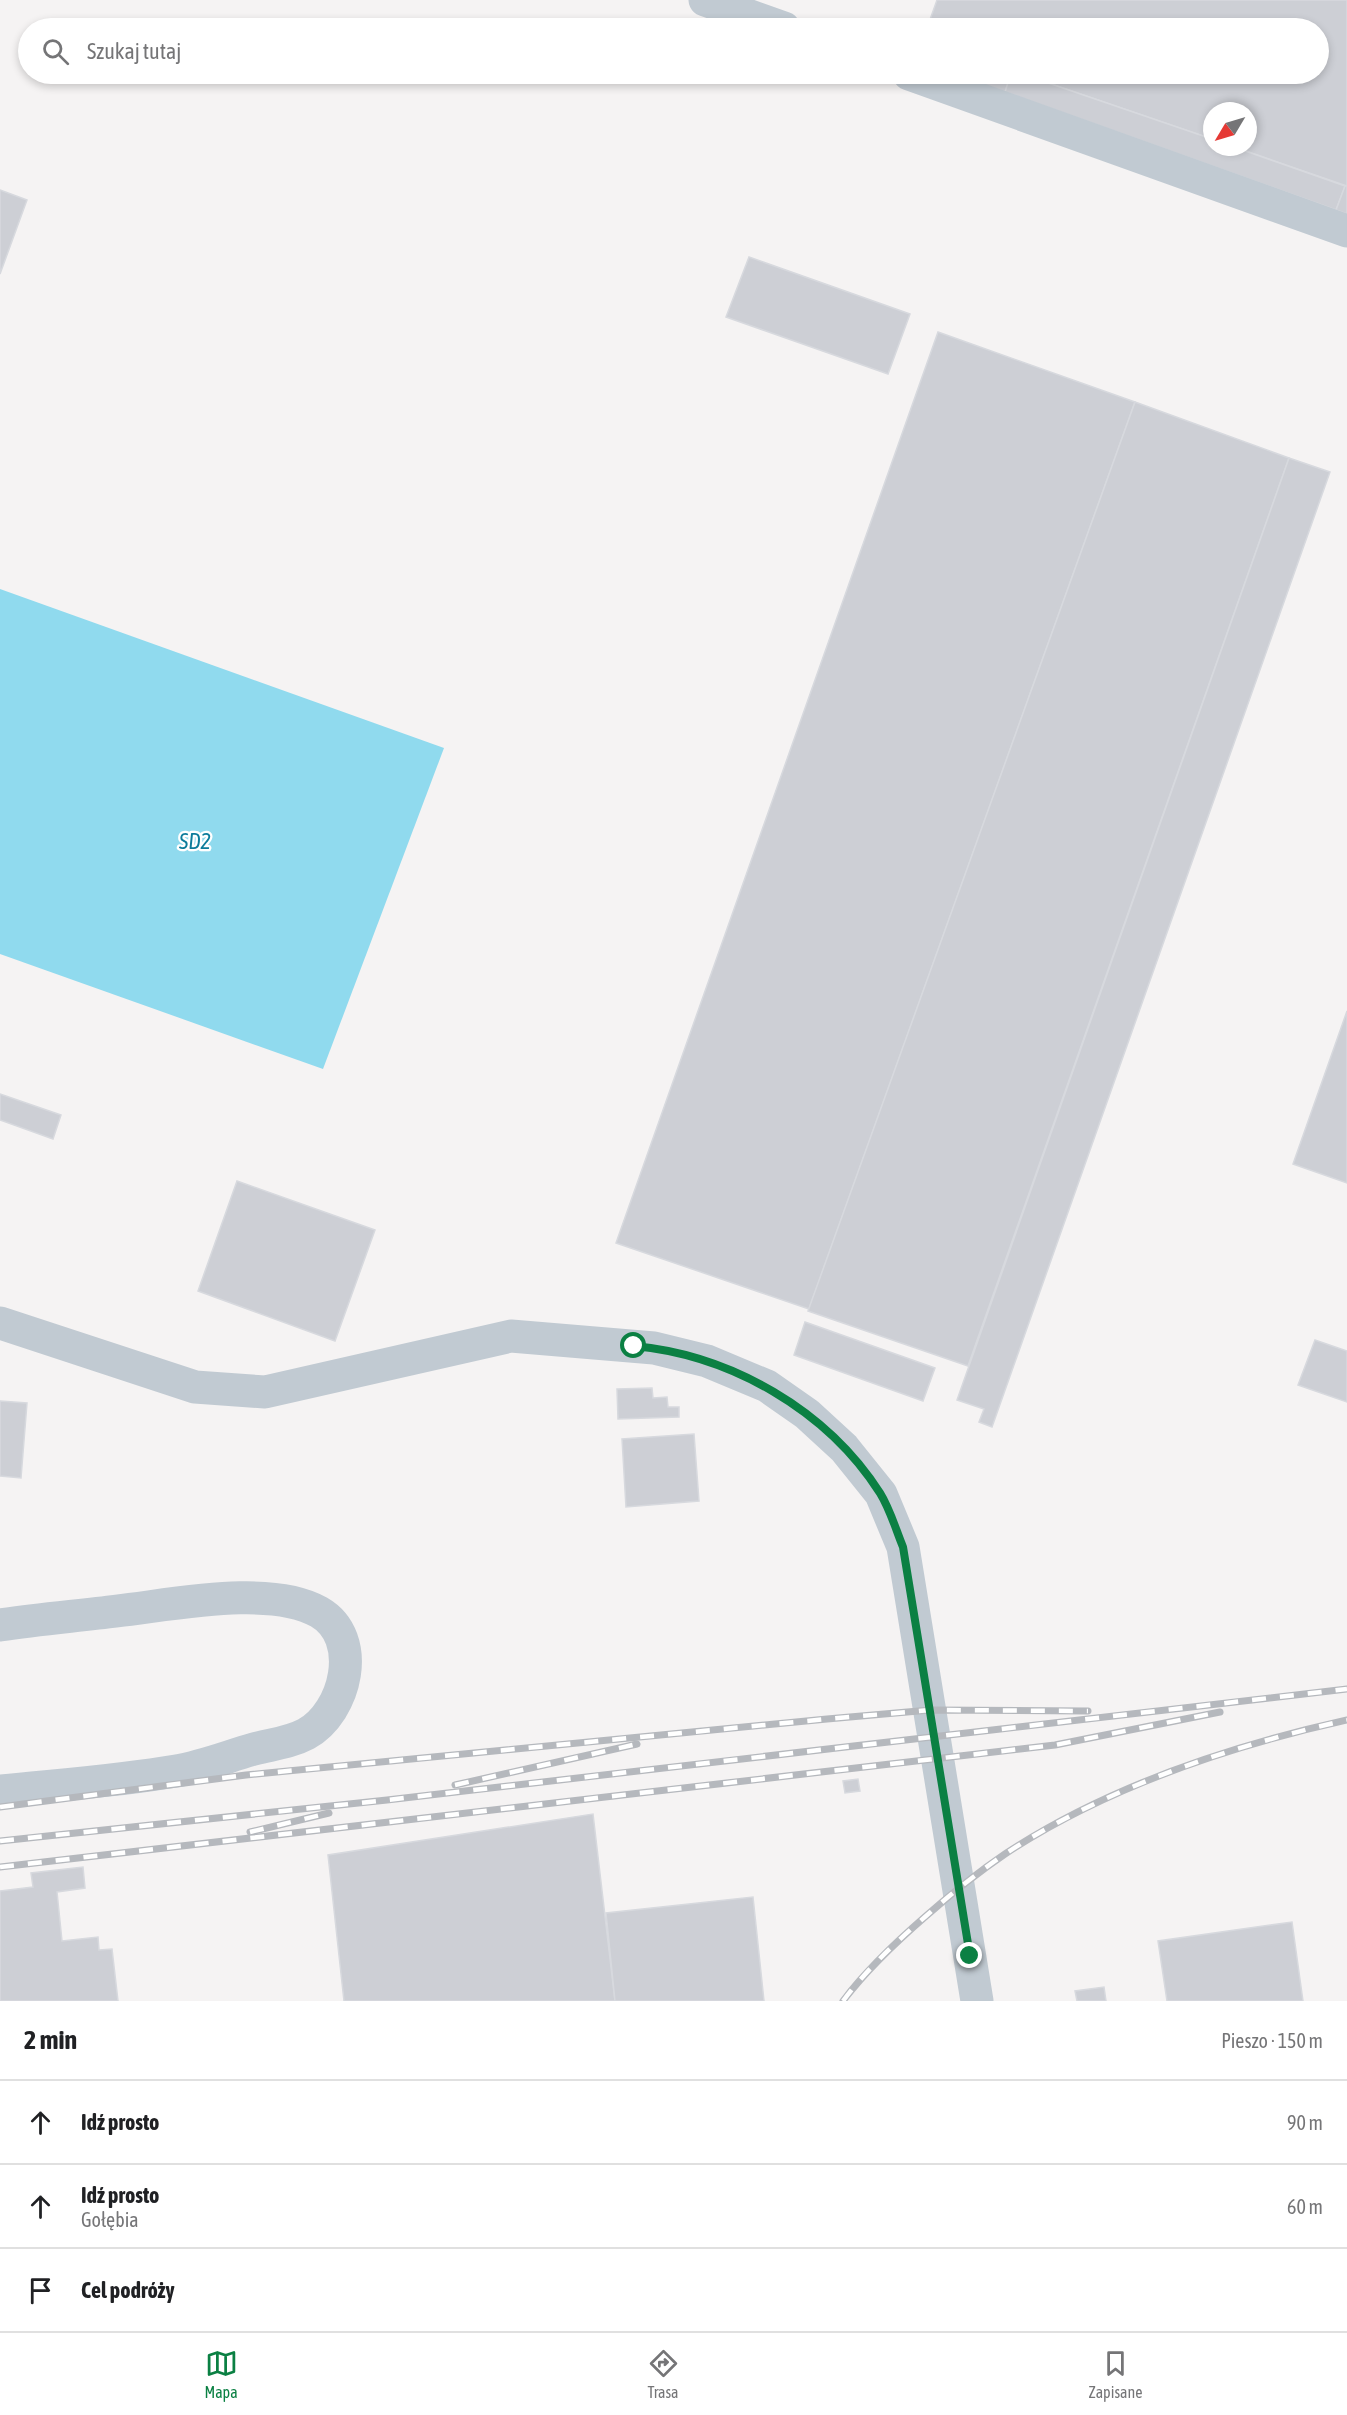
<!DOCTYPE html>
<html lang="pl">
<head>
<meta charset="utf-8">
<style>
	body { margin:0; font-family:"Asap Condensed",sans-serif; background:#f6f6f6; color:#202124 }
	.compass { position:absolute; left:1203px; top:102px; width:54px; height:54px; border-radius:50%; background:#fff; box-shadow:0 3px 9px #0003; rotate:232deg }
	.stop { position:absolute; width:18px; height:18px; margin:-14px; border:4px solid #0b8043; border-radius:50%; background:#fff }
	.stop.end { background:#0b8043; border-color:#fff; box-shadow:0 2px 6px #0008 }
	.list { margin:0; padding:0; list-style:none }
	h2 { display:flex; justify-content:space-between; align-items:center; height:78px; margin:0; padding:0 24px; font-size:26px }
	h2 small { font-size:20px; font-weight:400; color:#757577 }
	.list li { display:grid; grid-template-columns:39px 1fr auto; gap:18px; align-items:center; box-sizing:border-box; height:84px; padding:0 24px; border-top:2px solid #e0e0e0 }
	.list b { display:block; font-size:22px; white-space:nowrap }
	.list p { margin:0; font-size:20px; white-space:nowrap; color:#757577 }
	.list em { font-size:20px; font-style:normal; color:#757577 }
	.icon { flex:none; width:33px; height:33px; fill:none; stroke:currentColor; stroke-width:2; stroke-linecap:round; stroke-linejoin:round }
	.map { position:relative; flex:none; width:1347px; height:2001px; overflow:hidden }
	.search { position:absolute; background:#fff; box-shadow:0 3px 9px #0003; left:18px; right:18px; top:18px; height:66px; display:flex; align-items:center; gap:15px; box-sizing:border-box; padding:0 21px; border-radius:33px; color:#757577; font-size:22px }
	.sheet { height:330px; background:#fff }
	nav { display:flex; justify-content:space-around; align-items:center; box-sizing:border-box; height:84px; border-top:2px solid #e0e0e0; background:#fff; font-size:16px; color:#757577 }
	nav a { display:grid; justify-items:center; gap:3px }
	nav .on { color:#0b8043 }
	.map>svg:first-child { display:block }
	.water { fill:#90daee }
	.building { fill:#cdcfd5; stroke:#d7d9de; stroke-width:1.5 }
	.lines { fill:none; stroke-linecap:round; stroke-linejoin:round }
	.minor { stroke:#c1cad2; stroke-width:33 }
	.rail-casing { stroke:#b5b8bd; stroke-width:7 }
	.rail { stroke:#fff; stroke-width:4.5; stroke-dasharray:14; stroke-linecap:butt }
	.route { stroke:#0b8043; stroke-width:8 }
	.labels { text-anchor:middle; dominant-baseline:central; stroke-width:4.5; stroke-linejoin:round; paint-order:stroke }
	.water-label { font-size:22px; font-style:italic; fill:#0c7c9b; stroke:#fff }
</style>
</head>
<body>
<div class="map">
<svg width="1347" height="2001" viewBox="0 0 1347 2001">
	<rect width="100%" height="100%" fill="#f5f3f3"/>
	<polygon class="water" points="0,589 444,748 323,1069 0,954"/>
	<g class="building">
		<polygon points="937,0 1347,0 1347,186 1234,147 1248,147 1248,111 1212,111 1212,139 1022,74 1318,74 1318,28 927,28"/>
		<polygon points="951,74 1011,74 1005,92"/>
		<polygon points="1011,74 1022,74 1212,139 1212,147 1234,147 1345,186 1336,210 1005,92"/>
		<polygon points="1345,186 1347,186 1347,214 1336,210"/>
		<polygon points="0,190 27,200 0,274"/>
		<polygon points="749,257 910,314 888,374 726,317"/>
		<polygon points="938,332 1135,402 809,1309 616,1243"/>
		<polygon points="1135,402 1289,458 968,1366 808,1311"/>
		<polygon points="1289,458 1330,472 992,1427 979,1422 984,1409 957,1400"/>
		<polygon points="1347,1011 1347,1183 1293,1164"/>
		<polygon points="0,1094 61,1115 53,1139 0,1120"/>
		<polygon points="237,1181 375,1230 335,1341 198,1291"/>
		<polygon points="805,1322 935,1368 923,1401 794,1355"/>
		<polygon points="1315,1340 1347,1351 1347,1402 1298,1385"/>
		<polygon points="652,1388 653,1398 667,1397 668,1407 679,1407 679,1417 618,1419 617,1389"/>
		<polygon points="0,1401 27,1403 21,1478 0,1476"/>
		<polygon points="694,1434 699,1501 626,1507 622,1439"/>
		<polygon points="858,1779 860,1791 845,1793 843,1781"/>
		<polygon points="593,1814 615,2001 344,2001 328,1855"/>
		<polygon points="83,1867 85,1888 57,1892 62,1941 98,1937 99,1950 112,1949 118,2001 0,2001 0,1891 33,1887 31,1873"/>
		<polygon points="753,1897 764,2001 615,2001 606,1913"/>
		<polygon points="1292,1922 1303,2001 1167,2001 1158,1941"/>
		<polygon points="1104,1987 1106,2001 1077,2001 1075,1991"/>
	</g>
	<g class="lines">
		<g class="minor">
			<polyline points="705,0 784,28"/>
			<polyline points="909,74 1347,231"/>
			<polyline points="0,1323 195,1387 265,1392 511,1336 654,1348 707,1361 767,1386 807,1414 844,1448 881,1494 903,1547 977,2001"/>
			<path d="M0,1625C39,1619 78,1616 117,1611C172,1605 270,1584 319,1612C364,1638 346,1712 306,1734C289,1743 273,1744 254,1749C229,1756 202,1767 176,1771C118,1781 58,1785 0,1791"/>
		</g>
		<defs>
			<g id="rail">
				<polyline points="455,1785 637,1744"/>
				<polyline points="0,1807 246,1775 827,1719 930,1710 1088,1711"/>
				<polyline points="250,1832 329,1813"/>
				<polyline points="0,1841 387,1800 1347,1689"/>
				<polyline points="0,1867 1055,1745 1220,1712"/>
				<path d="M843,2001C867,1969 896,1942 926,1916C951,1894 977,1873 1005,1854C1105,1788 1230,1746 1347,1720"/>
			</g>
		</defs>
		<use href="#rail" class="rail-casing"/>
		<use href="#rail" class="rail"/>
	</g>
	<g class="lines">
		<path class="route" d="M634,1346C731,1355 827,1410 880,1493C890,1509 896,1530 903,1547L970,1956"/>
	</g>
	<g class="labels">
		<g class="water-label">
			<text x="195" y="841">SD2</text>
		</g>
	</g>
</svg>
<svg class="compass" viewBox="-18 -18 36 36"><path d="M0-13l5 13h-10z" fill="#e53935"/><path d="M0 13l5-13h-10z" fill="#757577"/></svg>
<div class="stop" style="left:634px;top:1346px"></div>
<div class="stop end" style="left:970px;top:1956px"></div>
<div class="search"><svg class="icon" aria-label="search" viewBox="0 0 24 24"><circle cx="10" cy="10" r="6"/><path d="M15 15l6 6"/></svg>Szukaj tutaj</div>
</div>
<section class="sheet">
<h2>2 min<small>Pieszo · 150 m</small></h2>
<ul class="list">
<li><svg class="icon" aria-label="ahead" viewBox="0 0 24 24"><path d="M12 20V5M6 11l6-6 6 6"/></svg><div><b>Idź prosto</b></div><em>90 m</em></li>
<li><svg class="icon" aria-label="ahead" viewBox="0 0 24 24"><path d="M12 20V5M6 11l6-6 6 6"/></svg><div><b>Idź prosto</b><p>Gołębia</p></div><em>60 m</em></li>
<li><svg class="icon" aria-label="arrive" viewBox="0 0 24 24"><path d="M6 21V4h12l-3 4 3 4H6"/></svg><div><b>Cel podróży</b></div></li>
</ul>
</section>
<nav>
<a class="on"><svg class="icon" aria-label="map" viewBox="0 0 24 24"><path d="M3 6l6-2 6 2 6-2v14l-6 2-6-2-6 2zM9 4v14M15 6v14"/></svg>Mapa</a>
<a><svg class="icon" aria-label="directions" viewBox="0 0 24 24"><path d="M12 3l9 9-9 9-9-9zM9 14v-3h6M13 9l2 2-2 2"/></svg>Trasa</a>
<a><svg class="icon" aria-label="saved" viewBox="0 0 24 24"><path d="M7 4h10v16l-5-4-5 4z"/></svg>Zapisane</a>
</nav>
</body>
</html>
